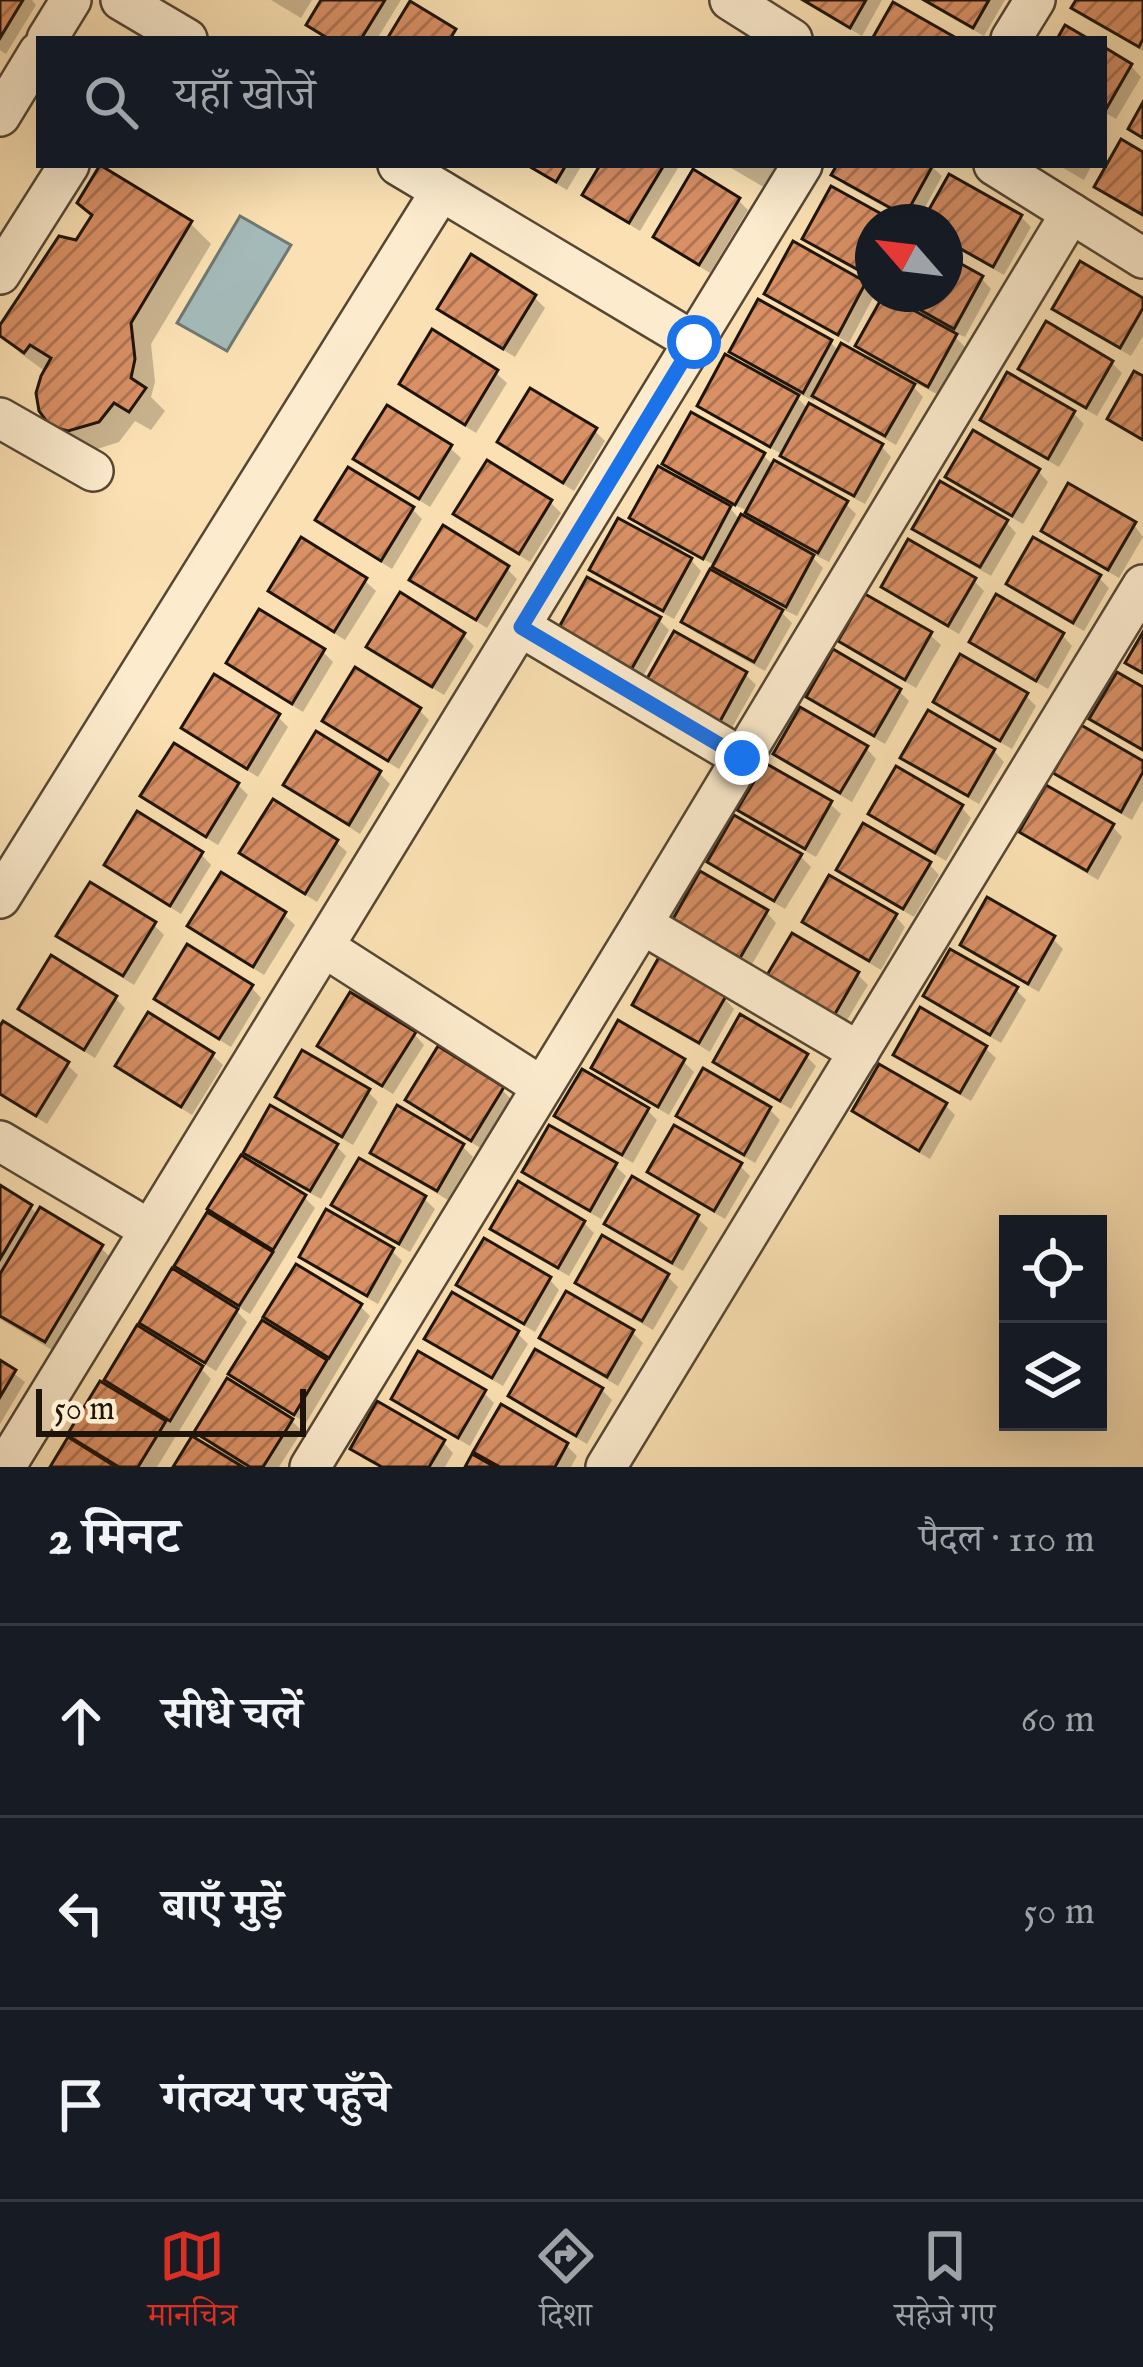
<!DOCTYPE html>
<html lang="hi">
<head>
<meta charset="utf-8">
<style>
	body { margin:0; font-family:"IM FELL English","Noto Serif Devanagari",serif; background:#242831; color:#f1f3f6 }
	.controls { position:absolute; right:36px; bottom:36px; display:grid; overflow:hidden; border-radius:0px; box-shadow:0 12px 48px #0002 }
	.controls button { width:108px; height:108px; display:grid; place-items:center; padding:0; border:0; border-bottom:3px solid #363941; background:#171b24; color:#f1f3f6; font:60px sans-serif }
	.compass { position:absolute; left:855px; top:204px; width:108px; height:108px; border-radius:50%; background:#171b24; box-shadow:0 12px 48px #0002; rotate:298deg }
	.scale { position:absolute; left:36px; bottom:30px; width:270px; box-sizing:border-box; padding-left:12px; border:6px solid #1f140a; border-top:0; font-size:33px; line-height:42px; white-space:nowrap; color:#1f140a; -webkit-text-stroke:9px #fcebcd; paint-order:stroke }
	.stop { position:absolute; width:36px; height:36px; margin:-27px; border:9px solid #1a73e8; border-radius:50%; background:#fff }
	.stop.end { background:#1a73e8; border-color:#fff; box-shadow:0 3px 12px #0008 }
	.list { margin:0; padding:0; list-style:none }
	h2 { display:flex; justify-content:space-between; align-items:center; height:156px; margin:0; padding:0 48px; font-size:51px }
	h2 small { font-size:39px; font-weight:400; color:#9ea1a6 }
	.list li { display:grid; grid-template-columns:78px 1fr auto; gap:36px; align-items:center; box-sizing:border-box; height:192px; padding:0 48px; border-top:3px solid #363941 }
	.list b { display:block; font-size:45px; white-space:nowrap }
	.list em { font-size:39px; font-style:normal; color:#9ea1a6 }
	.icon { flex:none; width:66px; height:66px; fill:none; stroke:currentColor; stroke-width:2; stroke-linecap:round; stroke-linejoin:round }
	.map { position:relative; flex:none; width:1143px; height:1467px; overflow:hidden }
	.search { position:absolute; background:#171b24; box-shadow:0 12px 48px #0002; left:36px; right:36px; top:36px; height:132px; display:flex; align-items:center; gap:30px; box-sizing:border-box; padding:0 42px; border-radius:0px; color:#9ea1a6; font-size:45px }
	.sheet { height:732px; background:#171b24 }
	nav { display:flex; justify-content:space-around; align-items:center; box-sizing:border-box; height:168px; border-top:3px solid #363941; background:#171b24; font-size:33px; color:#9ea1a6 }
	nav a { display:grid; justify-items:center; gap:6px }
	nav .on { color:#d93025 }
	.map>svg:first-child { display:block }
	.water { fill:#a4bab9; stroke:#6f7873; stroke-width:3 }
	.shadow { fill:#0003; fill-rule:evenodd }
	.building { fill:url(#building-hatch); stroke:#1f140a; stroke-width:3 }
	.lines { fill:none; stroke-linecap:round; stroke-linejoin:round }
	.minor-casing { stroke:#564734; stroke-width:44 }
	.minor { stroke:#fcebcd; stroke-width:39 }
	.route { stroke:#1a73e8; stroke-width:15 }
</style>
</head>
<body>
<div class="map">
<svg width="1143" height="1467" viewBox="0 0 1143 1467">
	<defs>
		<pattern id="building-hatch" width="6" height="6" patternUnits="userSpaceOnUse" patternTransform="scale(3)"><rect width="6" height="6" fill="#d99065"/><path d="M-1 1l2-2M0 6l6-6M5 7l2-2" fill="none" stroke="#af7451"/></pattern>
	</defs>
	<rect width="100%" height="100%" fill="#fae0b2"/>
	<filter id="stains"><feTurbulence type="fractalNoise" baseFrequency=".00167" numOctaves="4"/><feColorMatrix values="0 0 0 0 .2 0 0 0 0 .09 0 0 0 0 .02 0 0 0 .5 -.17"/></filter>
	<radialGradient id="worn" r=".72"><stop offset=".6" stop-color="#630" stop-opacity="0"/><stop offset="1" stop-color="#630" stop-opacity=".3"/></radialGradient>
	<polygon class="water" points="240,216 291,245 227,351 177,323"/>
	<g class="shadow">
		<polygon points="0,0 32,0 36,5 6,54 0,50"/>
		<polygon points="271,0 312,0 301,18"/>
		<polygon points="324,0 401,0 377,39 327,39 320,35 309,24"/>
		<polygon points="800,0 882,0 862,36"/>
		<polygon points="921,0 1005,0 984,36"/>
		<polygon points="1079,0 1143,0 1143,51 1085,18 1075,8"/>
		<polygon points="1104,51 1131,66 1141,77 1116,119 1104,112"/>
		<polygon points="1143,155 1143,217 1108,197 1097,186"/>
		<polygon points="525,165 582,165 567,190"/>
		<polygon points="604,165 674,165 678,168 640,231 597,205 586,195"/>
		<polygon points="726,165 781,165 767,189"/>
		<polygon points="840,165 930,165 942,176 917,222 912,222 845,185 835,174"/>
		<polygon points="1058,165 1092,165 1084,180"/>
		<polygon points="101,170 191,224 211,244 151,344 155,382 151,397 165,411 151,430 135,421 119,442 91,451 74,446 52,424 46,372 20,353 0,331 78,243 94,216"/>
		<polygon points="832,190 890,222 873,222 873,280 816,248 806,238"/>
		<polygon points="738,200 748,210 710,273 667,247 657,236"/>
		<polygon points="1021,217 1031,227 1004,275 945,242 945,222 925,222"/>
		<polygon points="945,258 981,278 991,289 965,337 948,330 965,347 939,395 905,378 923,397 896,445 826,405 816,396 814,401 788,388 809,410 881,446 891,457 865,504 794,466 782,454 711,416 700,406 752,370 733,351 830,342 840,352 877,365 858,346 902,306 891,294 945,294"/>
		<polygon points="865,284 875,294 849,343 778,303 768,293"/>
		<polygon points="534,297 545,308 515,357 451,318 441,308"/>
		<polygon points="1143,301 1143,336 1131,356 1066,319 1056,309"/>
		<polygon points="1112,363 1122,373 1097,416 1032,379 1022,369"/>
		<polygon points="496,373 507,383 476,433 413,394 403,384"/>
		<polygon points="1073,413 1084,424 1059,467 994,430 984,419"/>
		<polygon points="595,431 605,441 574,491 512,452 501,442"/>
		<polygon points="450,448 461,458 430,507 367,468 357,458"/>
		<path d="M763,455L774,466L846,504L856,514L829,562L805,550L823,568L797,616L774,605L792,623L765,671L695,632L684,621L732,583L715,565L681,549L701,571L674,619L603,580L593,569L653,538L633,518L682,480L665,464ZM723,500L748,511L765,529L741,521Z"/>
		<polygon points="1038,471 1048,482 1023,524 959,487 949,477"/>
		<polygon points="550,502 561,513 530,562 467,523 457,513"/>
		<polygon points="412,509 422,519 392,569 329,530 319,520"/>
		<polygon points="1006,522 1016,533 991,576 927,539 916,528"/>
		<polygon points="1134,525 1143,537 1119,578 1055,540 1044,530"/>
		<polygon points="507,569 517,579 487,628 423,589 413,579"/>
		<polygon points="1099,578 1109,588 1084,631 1020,594 1009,583"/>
		<polygon points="365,581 376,591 345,640 283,601 272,591"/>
		<polygon points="974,581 984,591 959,634 895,597 884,587"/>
		<polygon points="659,620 669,630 642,678 572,639"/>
		<polygon points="463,635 474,646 444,695 380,656 370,646"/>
		<polygon points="930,635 941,645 916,688 852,651 842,640"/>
		<polygon points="1062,635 1072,646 1048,689 983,651 973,641"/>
		<polygon points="323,652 333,662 303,712 240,673 229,663"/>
		<polygon points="745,674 756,685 729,733 659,693"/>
		<polygon points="1143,690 1143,752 1103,729 1093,719"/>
		<polygon points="899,691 909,701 885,744 820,707 810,696"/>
		<polygon points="1026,696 1036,706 1012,749 947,712 936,702"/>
		<polygon points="419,710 429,720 399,769 336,731 326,721"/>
		<polygon points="278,717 288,727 258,777 195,738 185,727"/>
		<polygon points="317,735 380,774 390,784 360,834 297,794 286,784"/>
		<polygon points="866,748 876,759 852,802 787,764 777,754"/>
		<polygon points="994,751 1004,762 979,804 914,767 904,757"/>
		<polygon points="1143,765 1143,800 1132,820 1068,783 1057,772"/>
		<polygon points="238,785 248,795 218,845 154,806 144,796"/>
		<polygon points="830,804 841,814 816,857 751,820 741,810"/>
		<polygon points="961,807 971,818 946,861 882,824 872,814"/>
		<polygon points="1112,826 1122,837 1098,880 1033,842 1023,832"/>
		<polygon points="336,842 347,852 317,902 253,863 243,853"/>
		<polygon points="201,854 211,865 181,914 118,875 108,865"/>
		<polygon points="800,856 811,867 785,909 721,872 711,862"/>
		<polygon points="929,864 939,875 914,917 850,880 839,870"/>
		<polygon points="766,912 776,923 751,966 687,928 676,918"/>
		<polygon points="284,915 295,925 264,975 201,936 191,925"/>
		<polygon points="895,916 905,927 881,970 816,932 806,922"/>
		<polygon points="154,925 164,935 134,985 71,946 60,936"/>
		<polygon points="1053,939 1063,949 1039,992 974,955 964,944"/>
		<polygon points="857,974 868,985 843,1027 778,990"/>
		<polygon points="251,987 261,998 231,1047 168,1009 158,998"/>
		<polygon points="1016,990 1026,1000 1001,1043 937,1006 926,995"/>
		<polygon points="115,998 125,1008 95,1058 32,1019 21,1009"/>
		<polygon points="724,998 734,1009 710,1052 646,1014 635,1004"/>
		<polygon points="619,1024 684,1062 694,1072 669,1115 605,1077 594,1067"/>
		<polygon points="0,1032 67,1065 78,1075 47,1124 0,1095"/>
		<polygon points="414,1034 424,1045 393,1094 331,1056 320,1045"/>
		<polygon points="985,1048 996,1058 971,1101 907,1065 896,1054"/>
		<polygon points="212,1055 223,1065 192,1115 129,1076 119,1066"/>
		<polygon points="806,1056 816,1066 791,1109 727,1072 716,1061"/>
		<polygon points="502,1090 512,1100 482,1149 419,1110 409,1100"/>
		<polygon points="368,1092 378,1102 353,1145 289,1107 279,1097"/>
		<polygon points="945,1105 955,1115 930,1159 866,1121 855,1111"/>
		<polygon points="769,1109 780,1120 755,1163 690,1125 680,1115"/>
		<polygon points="647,1110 657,1120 633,1163 568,1126 558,1116"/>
		<polygon points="336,1146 346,1156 321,1199 262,1168 247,1152"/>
		<polygon points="462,1146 473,1157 448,1200 384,1162 374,1152"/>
		<polygon points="242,1159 305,1198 315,1208 250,1314 231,1302 230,1304 247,1322 216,1371 193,1357 192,1359 211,1379 157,1467 53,1467 138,1330 162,1342 143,1322 195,1283 177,1265 228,1226 211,1209"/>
		<polygon points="615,1166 626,1176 601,1219 536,1182 526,1172"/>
		<polygon points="740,1166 750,1176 725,1219 661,1182 650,1172"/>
		<polygon points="0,1189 30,1207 38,1215 101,1248 117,1264 62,1356 0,1319"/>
		<polygon points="424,1199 435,1209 410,1252 345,1215 335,1205"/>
		<polygon points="697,1218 708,1228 683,1271 618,1234 608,1224"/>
		<polygon points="584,1223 594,1233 569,1276 504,1239 494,1229"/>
		<polygon points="392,1251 402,1261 378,1304 313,1267 303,1256"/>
		<polygon points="667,1276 678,1287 653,1330 589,1293 578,1283"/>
		<polygon points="549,1279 559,1290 535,1332 471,1295 460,1285"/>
		<polygon points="360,1306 370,1316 306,1423 282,1408 281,1410 302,1431 279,1467 176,1467 219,1453 198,1432 253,1394 232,1374 283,1334 266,1317"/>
		<polygon points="632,1332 643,1343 618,1386 553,1348 543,1338"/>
		<polygon points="517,1333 528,1344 503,1386 439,1349 428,1339"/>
		<polygon points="0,1363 25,1382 0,1424"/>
		<polygon points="602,1390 612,1400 587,1444 522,1406 512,1396"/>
		<polygon points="484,1393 494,1403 470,1446 405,1409 394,1398"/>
		<polygon points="502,1408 567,1446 577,1456 571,1467 468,1467"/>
		<polygon points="443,1442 453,1453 445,1467 379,1467 364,1459 354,1448"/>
	</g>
	<g class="building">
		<polygon points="0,0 23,0 0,38"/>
		<polygon points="321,0 385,0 361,39 329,39 306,25"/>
		<polygon points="803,0 866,0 850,28"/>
		<polygon points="924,0 989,0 973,28"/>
		<polygon points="1076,0 1143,0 1143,39 1139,47 1071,8"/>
		<polygon points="410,1 456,29 450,39 387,39"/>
		<polygon points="893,2 958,39 872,39"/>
		<polygon points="1065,25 1089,39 1057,39"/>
		<polygon points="1104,47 1132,64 1105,111 1104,111"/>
		<polygon points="1143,102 1143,138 1128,129"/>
		<polygon points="1121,139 1143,152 1143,215 1094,187"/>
		<polygon points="100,165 192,221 131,323 135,359 131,378 146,388 129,412 114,403 99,422 68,431 50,426 39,411 36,393 41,376 51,358 30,345 24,353 0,336 0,325 59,236 76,240 92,215 77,203"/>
		<polygon points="527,165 566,165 556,182"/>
		<polygon points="600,165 664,165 629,223 582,195"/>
		<polygon points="837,165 933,165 905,216 831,175"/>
		<polygon points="693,169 740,198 699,265 653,237"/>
		<polygon points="949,174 1022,215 993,267 945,240 945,222 922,222"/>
		<polygon points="831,186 896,222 873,222 873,278 802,239"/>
		<polygon points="793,241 866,282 838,335 764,294"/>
		<polygon points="471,254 536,295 503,349 437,309"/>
		<polygon points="945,255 983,276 954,329 892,294 945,294"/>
		<polygon points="1080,261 1143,298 1143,308 1120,348 1052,309"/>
		<polygon points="884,294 957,334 928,387 855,346"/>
		<polygon points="758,299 832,340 803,393 729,352"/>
		<polygon points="1046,321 1113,361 1086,408 1018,369"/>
		<polygon points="432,329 498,370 465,425 399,384"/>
		<polygon points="841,343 915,384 885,436 812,396"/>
		<polygon points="725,354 799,395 770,447 697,406"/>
		<polygon points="1134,371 1143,376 1143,440 1107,419"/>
		<polygon points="1007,372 1075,411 1048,459 980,420"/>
		<polygon points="530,388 597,428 563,483 497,442"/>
		<polygon points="809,403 883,444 854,496 780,456"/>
		<polygon points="387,405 452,445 419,499 353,459"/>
		<polygon points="691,412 765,453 735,505 662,464"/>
		<polygon points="973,430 1040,469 1012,516 945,477"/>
		<polygon points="487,460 552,500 519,554 453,514"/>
		<polygon points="774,460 848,501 818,553 745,513"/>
		<polygon points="658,466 731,506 703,559 629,518"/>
		<polygon points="348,467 414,507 381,561 315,520"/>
		<polygon points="940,481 1008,520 980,567 912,529"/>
		<polygon points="1068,483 1136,522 1108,570 1041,531"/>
		<polygon points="741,514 814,555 786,607 712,567"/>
		<polygon points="618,518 692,558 663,611 589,570"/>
		<polygon points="443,525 509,566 476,620 409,580"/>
		<polygon points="301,537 367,578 334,632 268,591"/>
		<polygon points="1033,537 1101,575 1073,623 1006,584"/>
		<polygon points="908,539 976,578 948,626 881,587"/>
		<polygon points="710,569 783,610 754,662 681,622"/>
		<polygon points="587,577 661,617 631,670 558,629"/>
		<polygon points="400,592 465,633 432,687 366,647"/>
		<polygon points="865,594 932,632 905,680 838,641"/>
		<polygon points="996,594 1064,633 1036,681 969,642"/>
		<polygon points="259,609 325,649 292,704 226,663"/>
		<polygon points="674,631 747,672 718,725 644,684"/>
		<polygon points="1143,632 1143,673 1125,663"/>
		<polygon points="833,649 901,689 874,736 806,697"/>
		<polygon points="960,654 1028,693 1000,741 933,702"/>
		<polygon points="355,667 421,708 388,761 322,721"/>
		<polygon points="1117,672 1143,687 1143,750 1089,719"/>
		<polygon points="214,674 280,714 247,769 181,728"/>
		<polygon points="800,707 868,746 840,793 773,754"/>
		<polygon points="928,710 995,749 968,796 900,758"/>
		<polygon points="1081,725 1143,761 1143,772 1121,812 1053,773"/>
		<polygon points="316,731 381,771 349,825 283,785"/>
		<polygon points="174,743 239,783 206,837 140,796"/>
		<polygon points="765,763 832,801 805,849 737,810"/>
		<polygon points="896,766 963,805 935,853 868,814"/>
		<polygon points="1046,785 1114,824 1087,871 1019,832"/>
		<polygon points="273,799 338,840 305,894 239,853"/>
		<polygon points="137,811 203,852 170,906 104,865"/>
		<polygon points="734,815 802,854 774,901 707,862"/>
		<polygon points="863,823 931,862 903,909 836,870"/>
		<polygon points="700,871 768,910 740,958 673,919"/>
		<polygon points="221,872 286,912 253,967 187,926"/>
		<polygon points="829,875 897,914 869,961 802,922"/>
		<polygon points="90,882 156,922 123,976 56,936"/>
		<polygon points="987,897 1055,936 1028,984 960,945"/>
		<polygon points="792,933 859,972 832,1019 764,980"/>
		<polygon points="187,944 253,985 219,1039 154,999"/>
		<polygon points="950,949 1018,987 990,1035 923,996"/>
		<polygon points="51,955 117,996 84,1050 18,1009"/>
		<polygon points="659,957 726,996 699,1043 632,1005"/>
		<polygon points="350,992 416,1032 382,1086 317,1046"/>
		<polygon points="920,1007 987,1046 960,1093 893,1055"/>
		<polygon points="148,1012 214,1053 181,1107 115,1066"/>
		<polygon points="740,1014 808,1054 780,1101 713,1062"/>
		<polygon points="618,1020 685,1059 658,1107 591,1068"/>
		<polygon points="3,1021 69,1062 36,1116 0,1094 0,1026"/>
		<polygon points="438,1046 504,1087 471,1141 405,1100"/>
		<polygon points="302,1050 370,1089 342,1137 275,1097"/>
		<polygon points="879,1064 947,1103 919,1151 852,1111"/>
		<polygon points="703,1068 771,1107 744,1155 676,1116"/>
		<polygon points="582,1069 649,1108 622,1155 554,1116"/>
		<polygon points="270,1105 338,1144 310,1191 243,1153"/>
		<polygon points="397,1105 464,1144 437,1191 370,1153"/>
		<polygon points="549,1125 617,1163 590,1211 522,1172"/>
		<polygon points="674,1125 742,1163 714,1211 647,1172"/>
		<polygon points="241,1155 306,1195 273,1250 207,1209"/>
		<polygon points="359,1158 426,1196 399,1244 331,1205"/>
		<polygon points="632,1176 699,1215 672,1263 604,1224"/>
		<polygon points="518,1181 585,1221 558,1268 490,1229"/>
		<polygon points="0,1185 32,1205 0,1259"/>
		<polygon points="40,1207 103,1245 45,1342 0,1316 0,1274"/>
		<polygon points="326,1209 394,1248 367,1296 299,1257"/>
		<polygon points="207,1212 273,1252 239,1306 174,1266"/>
		<polygon points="602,1235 669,1274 642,1321 575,1283"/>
		<polygon points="484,1238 551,1277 524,1324 456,1285"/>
		<polygon points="296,1264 362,1304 329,1358 263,1317"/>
		<polygon points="172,1268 238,1309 205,1363 139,1323"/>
		<polygon points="566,1291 634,1330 607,1377 539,1338"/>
		<polygon points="452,1292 519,1331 492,1378 424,1339"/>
		<polygon points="262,1320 327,1360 294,1415 228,1374"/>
		<polygon points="137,1325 203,1366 170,1421 104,1380"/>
		<polygon points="535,1349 603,1388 576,1436 508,1396"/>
		<polygon points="418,1351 486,1390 458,1438 391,1399"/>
		<polygon points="0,1360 16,1370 0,1397"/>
		<polygon points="227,1378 293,1419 263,1467 250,1467 194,1432"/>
		<polygon points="100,1381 166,1421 138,1467 119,1467 67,1435"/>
		<polygon points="377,1401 445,1440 429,1467 382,1467 350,1449"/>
		<polygon points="501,1404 568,1443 555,1467 500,1467 473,1452"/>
		<polygon points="192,1436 243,1467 173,1467"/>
		<polygon points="68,1437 116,1467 50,1467"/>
		<polygon points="472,1454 495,1467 465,1467"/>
	</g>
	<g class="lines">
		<defs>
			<g id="minor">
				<polyline points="121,0 187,39"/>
				<polyline points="730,0 792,39"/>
				<polyline points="47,39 71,0"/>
				<polyline points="1011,39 1035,0"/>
				<polyline points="0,116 39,52"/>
				<polyline points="398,165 694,342"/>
				<polyline points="994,165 1143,258"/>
				<polyline points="0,274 69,165"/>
				<polyline points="0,418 93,471"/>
				<polyline points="521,627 742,758"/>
				<polyline points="0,898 441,191"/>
				<polyline points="642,924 859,1052"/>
				<polyline points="324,947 542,1087"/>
				<polyline points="0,1141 150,1230"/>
				<polyline points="5,1467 802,165"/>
				<polyline points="310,1467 642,924 1071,213"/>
				<polyline points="606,1467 1143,585"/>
			</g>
		</defs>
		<use href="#minor" class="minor-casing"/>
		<use href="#minor" class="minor"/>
	</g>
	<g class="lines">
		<polyline class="route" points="694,342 521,627 742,758"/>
	</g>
	<rect width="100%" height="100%" filter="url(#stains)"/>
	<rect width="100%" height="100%" fill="url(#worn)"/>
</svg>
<div class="controls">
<button><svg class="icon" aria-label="locate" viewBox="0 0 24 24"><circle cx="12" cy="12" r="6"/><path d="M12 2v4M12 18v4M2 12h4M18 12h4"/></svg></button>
<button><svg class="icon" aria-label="layers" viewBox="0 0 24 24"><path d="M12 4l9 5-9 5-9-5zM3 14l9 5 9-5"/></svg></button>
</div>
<svg class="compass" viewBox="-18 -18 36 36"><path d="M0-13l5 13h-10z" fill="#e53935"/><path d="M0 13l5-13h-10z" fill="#9ea1a6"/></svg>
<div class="scale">50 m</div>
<div class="stop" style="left:694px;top:342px"></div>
<div class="stop end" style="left:742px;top:758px"></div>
<div class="search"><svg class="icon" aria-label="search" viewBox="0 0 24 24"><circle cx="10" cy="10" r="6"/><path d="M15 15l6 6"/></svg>यहाँ खोजें</div>
</div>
<section class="sheet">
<h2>2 मिनट<small>पैदल · 110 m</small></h2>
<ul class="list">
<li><svg class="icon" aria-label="ahead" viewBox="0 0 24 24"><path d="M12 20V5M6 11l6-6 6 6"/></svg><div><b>सीधे चलें</b></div><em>60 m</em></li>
<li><svg class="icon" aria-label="left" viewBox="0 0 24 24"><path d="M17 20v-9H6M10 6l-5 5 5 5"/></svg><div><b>बाएँ मुड़ें</b></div><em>50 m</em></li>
<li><svg class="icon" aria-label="arrive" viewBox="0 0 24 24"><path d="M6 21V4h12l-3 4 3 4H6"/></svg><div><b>गंतव्य पर पहुँचे</b></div></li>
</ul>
</section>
<nav>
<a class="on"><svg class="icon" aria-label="map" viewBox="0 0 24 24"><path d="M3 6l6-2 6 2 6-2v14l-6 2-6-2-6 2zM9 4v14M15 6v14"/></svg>मानचित्र</a>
<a><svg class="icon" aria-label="directions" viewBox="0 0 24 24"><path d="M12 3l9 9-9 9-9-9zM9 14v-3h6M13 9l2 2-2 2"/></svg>दिशा</a>
<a><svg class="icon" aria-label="saved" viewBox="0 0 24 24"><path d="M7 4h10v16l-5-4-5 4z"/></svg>सहेजे गए</a>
</nav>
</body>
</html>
